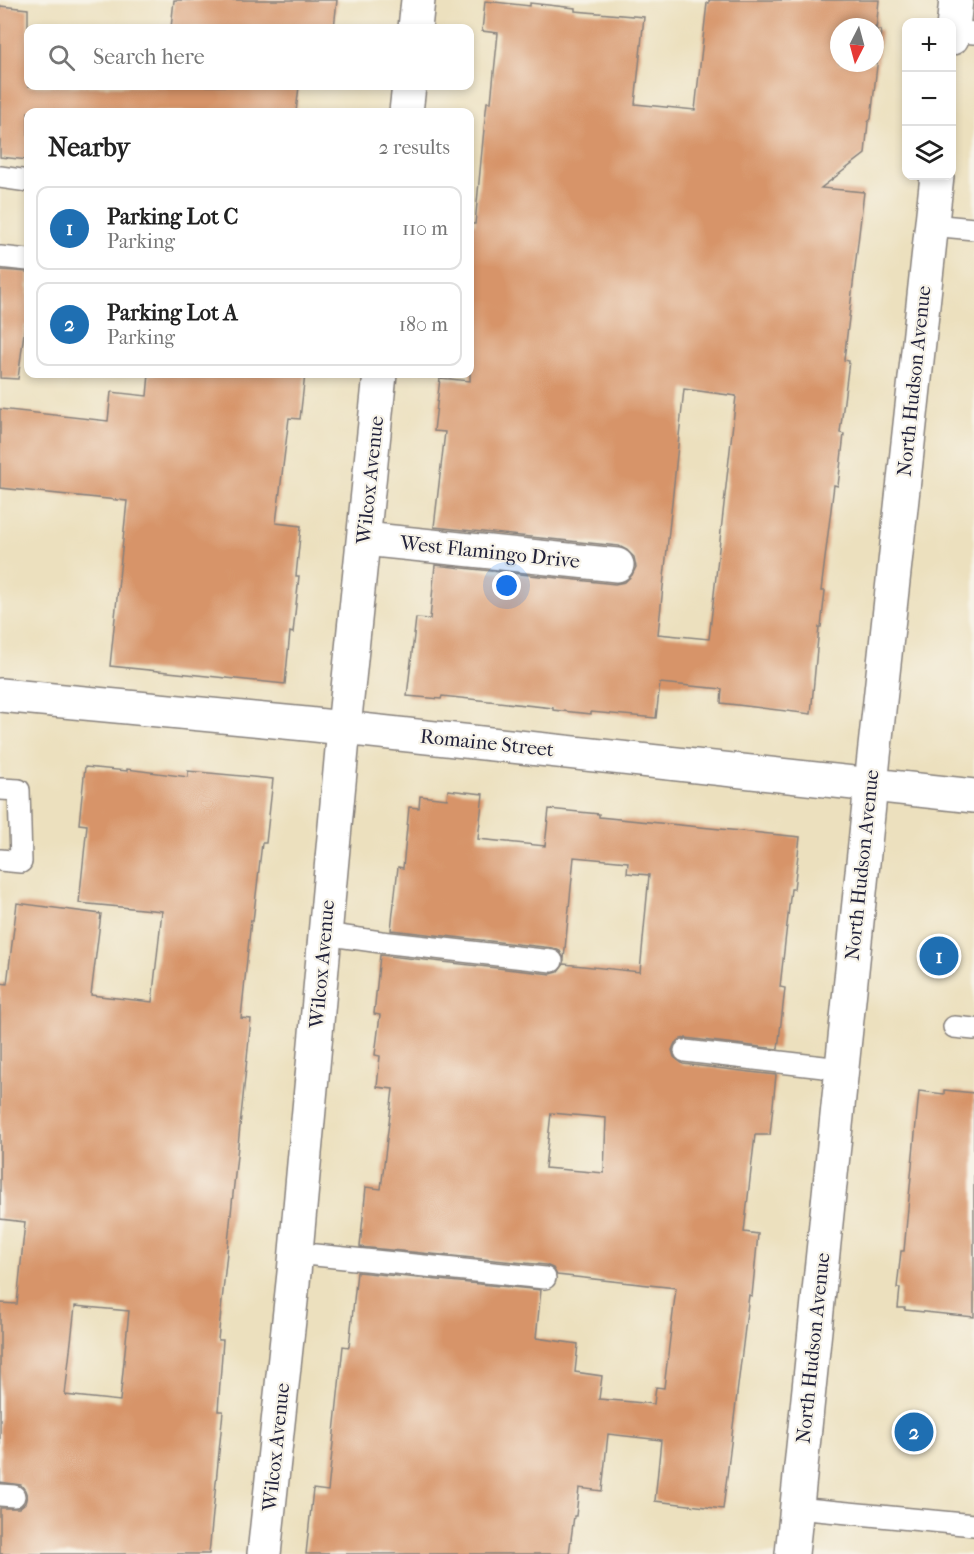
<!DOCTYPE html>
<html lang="en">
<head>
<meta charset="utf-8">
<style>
	body { margin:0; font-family:"IM FELL French Canon",serif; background:#f2f2f2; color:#222 }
	.controls { position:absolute; right:18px; top:18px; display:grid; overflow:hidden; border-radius:12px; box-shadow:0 3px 9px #0003 }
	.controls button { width:54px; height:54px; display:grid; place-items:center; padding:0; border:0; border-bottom:2px solid #e0e0e0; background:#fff; color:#222; font:30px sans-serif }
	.compass { position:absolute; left:830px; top:18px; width:54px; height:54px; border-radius:50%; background:#fff; box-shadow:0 3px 9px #0003; rotate:186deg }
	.you { position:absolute; left:507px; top:586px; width:21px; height:21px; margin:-15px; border:4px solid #fff; border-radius:50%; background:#1a73e8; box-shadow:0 0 0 9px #1a73e833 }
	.badge { display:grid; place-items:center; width:39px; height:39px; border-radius:50%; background:#1f6fb2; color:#fff; font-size:20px; font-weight:700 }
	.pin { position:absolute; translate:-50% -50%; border:3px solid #fff; box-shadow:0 2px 6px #0006 }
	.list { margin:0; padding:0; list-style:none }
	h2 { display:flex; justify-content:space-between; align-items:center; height:78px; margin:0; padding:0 24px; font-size:26px }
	h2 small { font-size:20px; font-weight:400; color:#767676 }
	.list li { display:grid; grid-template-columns:39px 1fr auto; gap:18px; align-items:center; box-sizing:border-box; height:84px; margin:0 12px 12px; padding:0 12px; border:2px solid #e0e0e0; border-radius:12px }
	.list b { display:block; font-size:22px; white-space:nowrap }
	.list p { margin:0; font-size:20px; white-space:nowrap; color:#767676 }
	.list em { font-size:20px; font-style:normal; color:#767676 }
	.icon { flex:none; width:33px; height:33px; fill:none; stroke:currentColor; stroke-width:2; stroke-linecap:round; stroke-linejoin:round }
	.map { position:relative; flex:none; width:974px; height:1554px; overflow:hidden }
	.search { position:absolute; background:#fff; box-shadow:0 3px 9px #0003; left:24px; top:24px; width:450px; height:66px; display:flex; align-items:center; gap:15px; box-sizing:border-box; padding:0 21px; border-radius:12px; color:#767676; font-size:22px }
	.panel { position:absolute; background:#fff; box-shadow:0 3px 9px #0003; left:24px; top:108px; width:450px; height:270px; border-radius:12px }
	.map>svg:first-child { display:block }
	.building { fill:#d79469; fill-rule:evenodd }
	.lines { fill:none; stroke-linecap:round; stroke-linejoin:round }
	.service-casing { stroke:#87817c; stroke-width:24 }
	.minor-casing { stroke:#87817c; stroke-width:36 }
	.service { stroke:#fff; stroke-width:21 }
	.minor { stroke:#fff; stroke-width:33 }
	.labels { text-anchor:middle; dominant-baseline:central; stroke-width:4.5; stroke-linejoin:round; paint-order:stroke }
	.street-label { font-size:20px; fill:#22223b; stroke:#f7f3e8 }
</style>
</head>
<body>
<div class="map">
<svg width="974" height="1554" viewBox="0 0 974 1554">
	<rect width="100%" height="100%" fill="#f7f3e8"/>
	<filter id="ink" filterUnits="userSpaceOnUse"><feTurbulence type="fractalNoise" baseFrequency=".0167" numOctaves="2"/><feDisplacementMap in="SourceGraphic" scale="12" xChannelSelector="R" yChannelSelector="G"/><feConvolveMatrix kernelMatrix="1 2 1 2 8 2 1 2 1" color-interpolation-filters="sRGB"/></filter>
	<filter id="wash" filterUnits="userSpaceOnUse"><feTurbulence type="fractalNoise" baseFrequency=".008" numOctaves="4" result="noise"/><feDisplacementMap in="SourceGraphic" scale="24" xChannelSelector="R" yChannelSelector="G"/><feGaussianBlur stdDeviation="1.35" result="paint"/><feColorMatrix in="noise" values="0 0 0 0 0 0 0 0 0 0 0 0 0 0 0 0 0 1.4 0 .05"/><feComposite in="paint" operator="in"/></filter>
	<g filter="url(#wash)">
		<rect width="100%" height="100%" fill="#ece0be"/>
		<g id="blocks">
			<g class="building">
				<polygon points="174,0 337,0 334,28 171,28"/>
				<path d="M709,0H879L876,30H881L871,119L868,122L865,154L821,188L864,192L844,360L849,361L840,433L844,434L838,486L834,485L821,591H825L821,627H819L811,714L721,703L722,689L660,683L656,718L591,712V714L553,710V708L442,696L441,699L407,696L416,618L430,619L435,565L615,584L625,582L632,575L636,567L634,557L627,550L619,546L434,527L445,432L434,431L440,378L470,381V224H475L484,129L487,102H491L498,33L482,31L485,1L530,6V3L575,8V11L644,17L635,104L695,110L707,3H709ZM839,27H875V63H839ZM684,389L736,396L709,639L658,634Z"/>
				<polygon points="0,6 28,9 28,86 299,86 296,112 28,112 28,160 0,157"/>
				<polygon points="0,270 28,272 28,326 25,325 18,379 0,378"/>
				<polygon points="149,374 305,374 300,419 289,418 276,523 301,526 296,576 299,576 293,633 290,632 285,684 110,666 127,501 0,488 0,409 108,421 111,392 147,396"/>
				<path d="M85,767L127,771V769L188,777V771L273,779L266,843H262L253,921L251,920L241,1018L251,1019L218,1340H223L218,1411H223L209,1554H0V1508H19L25,1503L27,1496L25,1490L21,1485L0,1482V1303L17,1304L25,1222L0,1219V983L7,984L17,903L101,914L91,995L152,1002L162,911L79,903L87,825L79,824ZM75,1306L129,1311L120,1401L65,1395Z"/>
				<path d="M448,790L483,794L478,839L545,846L549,809L599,814V817L800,837L794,889H791L780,987L785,988L778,1049L686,1038L681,1039L675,1043L672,1050L674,1057L683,1064L776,1075L770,1135H755L744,1232L758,1234L752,1296L749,1295L723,1509L655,1501L661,1440L608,1434L602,1491L579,1488L576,1516H574L569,1554H306L313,1489L328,1491L343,1346L349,1347L357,1272L541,1290L536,1338L578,1344L575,1372L602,1376L599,1399L654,1404L656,1387L664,1388L676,1288L557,1275L553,1268L546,1265L360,1247L366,1187L381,1189L393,1089L377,1087L380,1056L375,1055L380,1015L374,1014L380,955L551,974L558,972L564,964L640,972L649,875L627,873L628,862L574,857L564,959L560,951L553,948L391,930L398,867L403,868L409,807L419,808L420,796L447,799ZM551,1113L606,1118L604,1173L545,1168Z"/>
				<polygon points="944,1090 974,1093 974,1317 905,1310 905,1308 898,1308 900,1288 897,1288 901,1251 904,1251 919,1091 944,1094"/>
			</g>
		</g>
	</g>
	<g filter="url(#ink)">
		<use href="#blocks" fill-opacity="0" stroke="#87817c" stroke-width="1.5"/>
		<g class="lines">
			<defs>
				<g id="service">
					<polyline points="952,31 974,33"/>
					<polyline points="0,177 28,181"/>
					<polyline points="931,225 974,229"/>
					<polyline points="0,257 28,260"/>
					<polyline points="0,789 19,790 21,862 0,860"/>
					<polyline points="324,934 381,942 552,961"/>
					<polyline points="954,1027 974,1029"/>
					<polyline points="685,1051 841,1069"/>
					<polyline points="295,1253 545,1278"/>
					<polyline points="0,1495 14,1496"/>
					<polyline points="796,1508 974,1525"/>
				</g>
				<g id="minor">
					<polyline points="415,28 418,0"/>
					<polyline points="952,38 956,0"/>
					<polyline points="406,112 409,86"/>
					<polyline points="364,539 617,565"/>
					<polyline points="0,695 306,724 974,796"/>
					<polyline points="264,1554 294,1273 344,728 380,374"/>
					<polyline points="792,1554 874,756 937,176"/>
				</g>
			</defs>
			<use href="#service" class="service-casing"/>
			<use href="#minor" class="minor-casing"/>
			<use href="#service" class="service"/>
			<use href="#minor" class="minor"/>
		</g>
	</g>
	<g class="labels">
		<g class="street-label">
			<text transform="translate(914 381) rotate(-84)">North Hudson Avenue</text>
			<text transform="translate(370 480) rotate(-84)">Wilcox Avenue</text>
			<text transform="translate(490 552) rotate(6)">West Flamingo Drive</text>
			<text transform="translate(487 743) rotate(6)">Romaine Street</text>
			<text transform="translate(862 865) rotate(-84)">North Hudson Avenue</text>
			<text transform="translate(322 964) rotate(-85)">Wilcox Avenue</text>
			<text transform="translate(813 1348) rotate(-84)">North Hudson Avenue</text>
			<text transform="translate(276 1447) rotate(-84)">Wilcox Avenue</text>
		</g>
	</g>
</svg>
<div class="controls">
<button>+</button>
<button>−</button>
<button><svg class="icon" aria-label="layers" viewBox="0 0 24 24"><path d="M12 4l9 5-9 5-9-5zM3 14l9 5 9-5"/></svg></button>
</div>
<svg class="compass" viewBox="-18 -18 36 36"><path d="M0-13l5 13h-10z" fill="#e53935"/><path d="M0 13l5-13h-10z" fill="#767676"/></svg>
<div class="you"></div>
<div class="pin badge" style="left:939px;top:956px">1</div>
<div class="pin badge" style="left:914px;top:1432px">2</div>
<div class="search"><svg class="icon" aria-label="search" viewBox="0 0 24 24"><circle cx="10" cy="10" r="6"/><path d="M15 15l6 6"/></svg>Search here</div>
<section class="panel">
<h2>Nearby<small>2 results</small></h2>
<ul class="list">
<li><span class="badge">1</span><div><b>Parking Lot C</b><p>Parking</p></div><em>110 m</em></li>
<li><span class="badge">2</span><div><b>Parking Lot A</b><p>Parking</p></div><em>180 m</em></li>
</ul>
</section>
</div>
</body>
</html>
